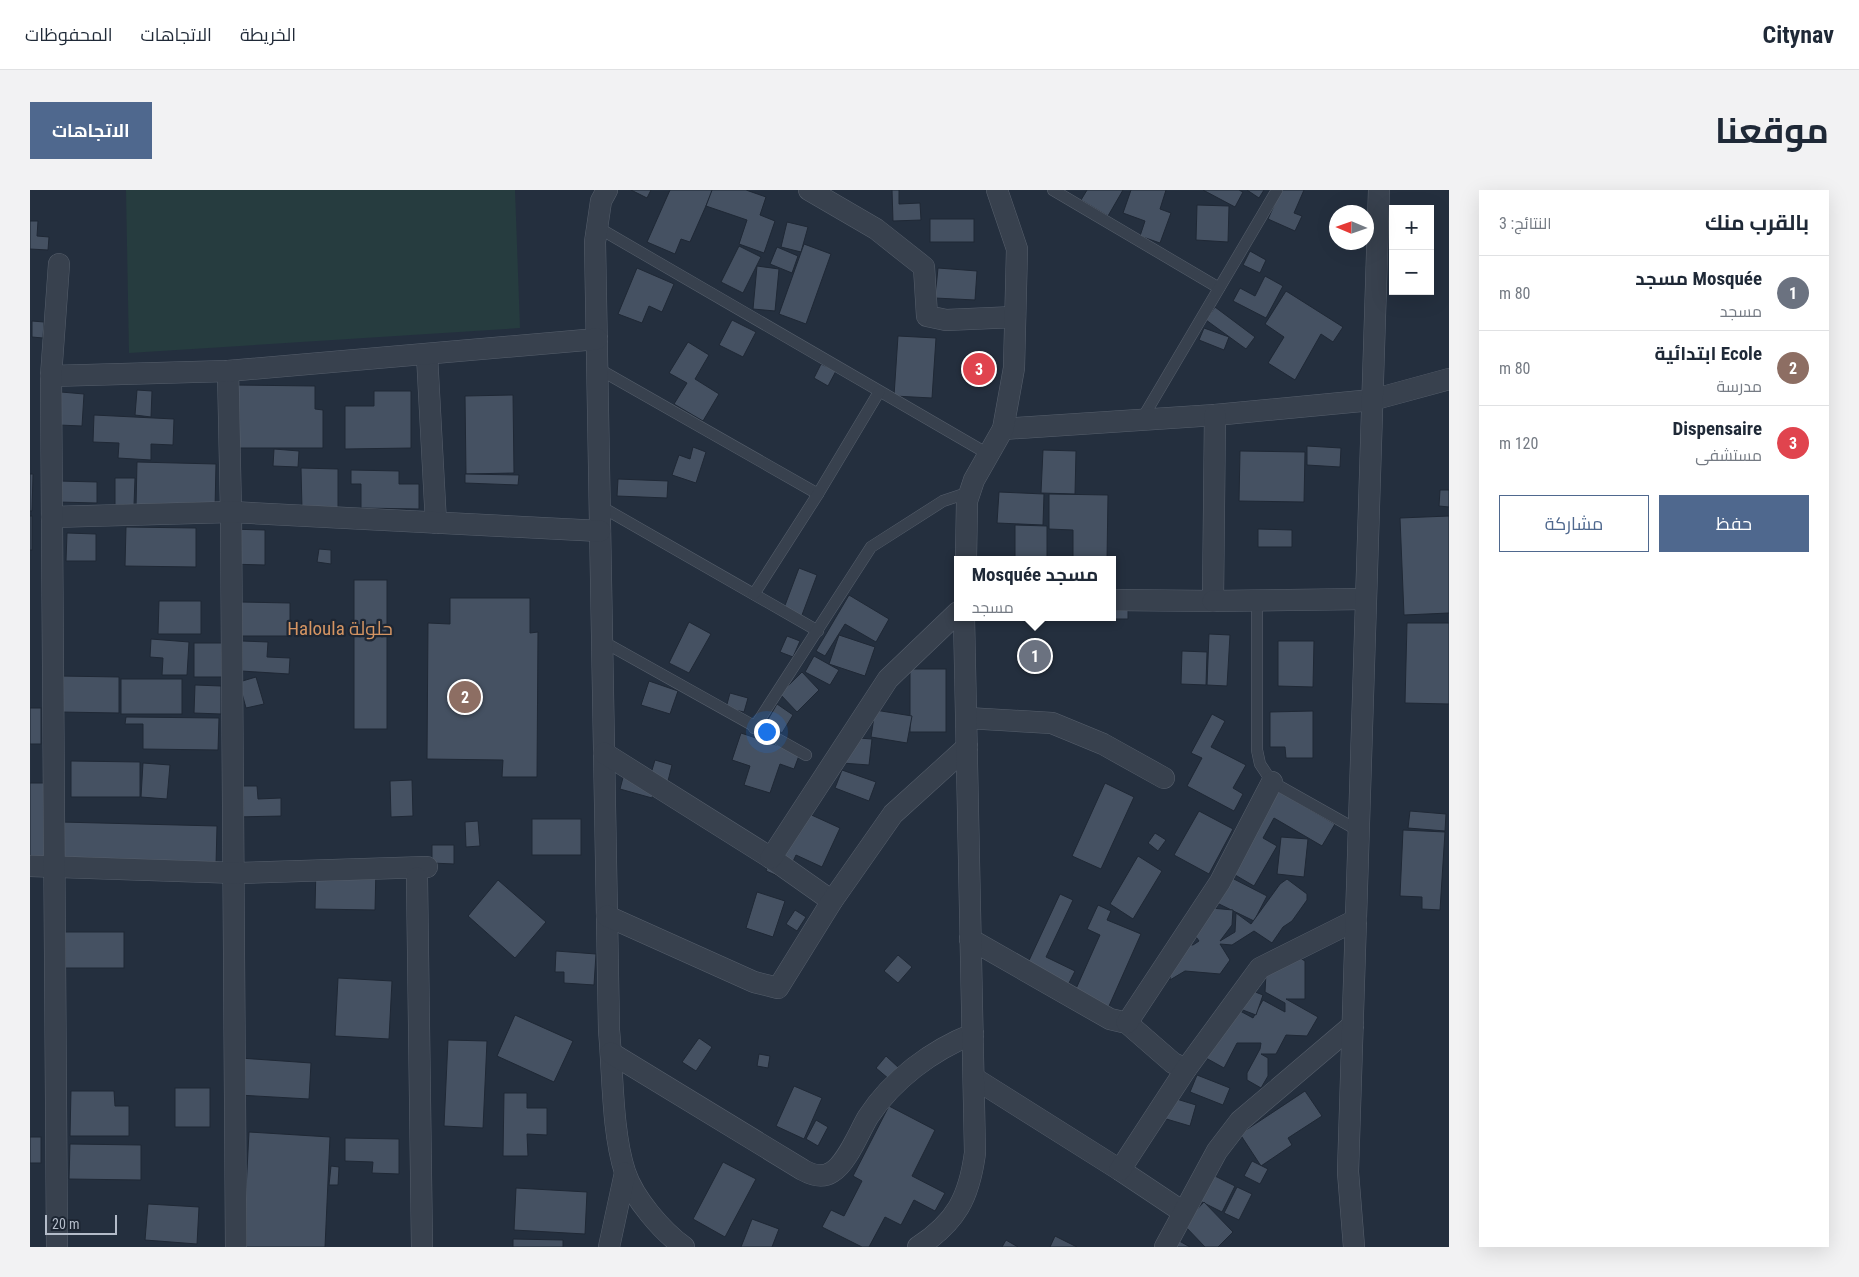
<!DOCTYPE html>
<html lang="ar">
<head>
<meta charset="utf-8">
<style>
	body { margin:0; font-family:"Roboto Condensed",Cairo,sans-serif; background:#f2f2f3; color:#1f2937; direction:rtl }
	.controls { position:absolute; right:15px; top:15px; display:grid; overflow:hidden; border-radius:0px; box-shadow:0 5px 20px #0002 }
	.controls button { width:45px; height:45px; display:grid; place-items:center; padding:0; border:0; border-bottom:1px solid #e0e1e3; background:#fff; color:#1f2937; font:25px sans-serif }
	.compass { position:absolute; left:1299px; top:15px; width:45px; height:45px; border-radius:50%; background:#fff; box-shadow:0 5px 20px #0002; rotate:272deg }
	.scale { position:absolute; left:15px; bottom:12px; width:72px; box-sizing:border-box; padding-left:5px; border:2px solid #b4bcc9; border-top:0; font-size:14px; line-height:18px; white-space:nowrap; color:#b4bcc9; -webkit-text-stroke:4px #1d2633; paint-order:stroke }
	.you { position:absolute; left:736px; top:541px; width:18px; height:18px; margin:-12px; border:4px solid #fff; border-radius:50%; background:#1a73e8; box-shadow:0 0 0 8px #1a73e833 }
	.badge { display:grid; place-items:center; width:32px; height:32px; border-radius:50%; background:#4f688e; color:#fff; font-size:16px; font-weight:700 }
	.pin { position:absolute; translate:-50% -50%; border:2px solid #fff; box-shadow:0 1px 5px #0006 }
	.popup { position:absolute; left:924px; top:366px; width:162px; height:65px; box-sizing:border-box; display:grid; place-content:center; border-radius:0px; background:#fff; filter:drop-shadow(0 1px 4px #0005); font-size:16px; white-space:nowrap; color:#747a83 }
	.popup b { font-size:19px; color:#1f2937 }
	.popup::after { content:''; position:absolute; left:50%; top:100%; margin-left:-10px; border:10px solid transparent; border-top-color:#fff }
	.list { margin:0; padding:0; list-style:none }
	h2 { display:flex; justify-content:space-between; align-items:center; height:65px; margin:0; padding:0 20px; font-size:21px }
	h2 small { font-size:16px; font-weight:400; color:#747a83 }
	.list li { display:grid; grid-template-columns:32px 1fr auto; gap:15px; align-items:center; box-sizing:border-box; height:75px; padding:0 20px; border-top:1px solid #e0e1e3 }
	.list b { display:block; font-size:19px; white-space:nowrap }
	.list p { margin:0; font-size:16px; white-space:nowrap; color:#747a83 }
	.list em { font-size:16px; font-style:normal; color:#747a83 }
	.actions { display:flex; gap:10px; padding:15px 20px }
	.actions a { flex:1; padding:11px 0; border:1px solid #4f688e; border-radius:0px; text-align:center; font-size:18px; color:#4f688e }
	.actions .main { background:#4f688e; color:#fff }
	.map { position:relative; flex:none; width:1419px; height:1057px; overflow:hidden; direction:ltr; border-radius:0px }
	header { display:flex; align-items:center; gap:30px; box-sizing:border-box; height:70px; padding:0 25px; background:#fff; border-bottom:1px solid #e0e1e3 }
	header strong { font-size:24px }
	nav { display:flex; gap:28px; margin-inline-start:auto; font-size:18px }
	.intro { display:flex; align-items:center; justify-content:space-between; box-sizing:border-box; height:120px; padding:0 30px }
	h1 { margin:0; font-size:35px }
	.button { padding:12px 22px; border-radius:0px; background:#4f688e; color:#fff; font-size:18px; font-weight:700 }
	main { display:flex; gap:30px; padding:0 30px }
	aside { flex:1; background:#fff; border-radius:0px; box-shadow:0 5px 20px #0002 }
	.map>svg:first-child { display:block }
	.green { fill:#263c3f }
	.building { fill:#455162; stroke:#1f2835 }
	.lines { fill:none; stroke-linecap:round; stroke-linejoin:round }
	.lane-casing { stroke:#565f6c; stroke-width:12 }
	.street-casing { stroke:#565f6c; stroke-width:22 }
	.lane { stroke:#38414e; stroke-width:11 }
	.street { stroke:#38414e; stroke-width:21 }
	.labels { text-anchor:middle; dominant-baseline:central; stroke-width:4.5; stroke-linejoin:round; paint-order:stroke }
	.quarter-label { font-size:19px; fill:#d59563; stroke:#1d2633 }
</style>
</head>
<body>
<header>
<strong>Citynav</strong>
<nav><a>الخريطة</a><a>الاتجاهات</a><a>المحفوظات</a></nav>
</header>
<div class="intro"><h1>موقعنا</h1><a class="button">الاتجاهات</a></div>
<main>
<aside>
<h2>بالقرب منك<small>النتائج: 3</small></h2>
<ul class="list">
<li><span class="badge" style="background:#6b7280">1</span><div><b>Mosquée مسجد</b><p>مسجد</p></div><em>80 m</em></li>
<li><span class="badge" style="background:#8d6e63">2</span><div><b>Ecole ابتدائية</b><p>مدرسة</p></div><em>80 m</em></li>
<li><span class="badge" style="background:#e0444e">3</span><div><b>Dispensaire</b><p>مستشفى</p></div><em>120 m</em></li>
</ul>
<div class="actions"><a class="main">حفظ</a><a>مشاركة</a></div>
</aside>
<div class="map">
<svg width="1419" height="1057" viewBox="0 0 1419 1057">
	<rect width="100%" height="100%" fill="#242f3e"/>
	<polygon class="green" points="96,0 485,0 490,138 99,163"/>
	<g class="building">
		<polygon points="601,0 621,0 617,8"/>
		<polygon points="640,0 683,0 660,52 651,49 645,64 617,52"/>
		<polygon points="682,0 716,0 736,7 730,25 745,31 734,63 709,54 717,30 676,16"/>
		<polygon points="862,0 869,0 869,14 890,13 891,30 863,31"/>
		<polygon points="1057,0 1093,0 1078,26 1051,10"/>
		<polygon points="1101,0 1136,0 1130,19 1141,23 1130,53 1110,46 1115,31 1093,23"/>
		<polygon points="1173,0 1209,0 1213,2 1205,17"/>
		<polygon points="1217,0 1234,0 1229,8"/>
		<polygon points="1251,0 1274,0 1264,23 1272,26 1265,41 1238,29"/>
		<polygon points="1167,15 1199,16 1198,52 1166,50"/>
		<rect x="900" y="29" width="44" height="23"/>
		<polygon points="0,31 8,31 7,46 19,47 18,60 0,59"/>
		<polygon points="757,32 778,37 771,62 751,57"/>
		<polygon points="774,54 801,64 776,134 749,124"/>
		<polygon points="709,56 731,67 713,103 691,92"/>
		<polygon points="747,57 768,66 762,83 740,74"/>
		<polygon points="1220,61 1236,70 1230,83 1213,75"/>
		<polygon points="727,76 749,79 745,121 723,119"/>
		<polygon points="607,78 644,94 632,122 619,116 612,133 588,124"/>
		<polygon points="908,78 947,81 945,110 905,108"/>
		<polygon points="1235,86 1253,96 1236,128 1203,111 1210,98 1225,106"/>
		<polygon points="1256,101 1313,137 1303,152 1291,144 1265,190 1238,173 1254,147 1235,134"/>
		<polygon points="1185,117 1225,147 1216,159 1176,130"/>
		<polygon points="702,130 726,142 713,167 689,155"/>
		<polygon points="2,131 14,132 13,148 2,147"/>
		<polygon points="1174,138 1199,147 1194,160 1169,150"/>
		<polygon points="868,146 906,148 902,208 864,206"/>
		<polygon points="658,152 679,165 665,189 689,204 673,231 644,214 657,193 639,183"/>
		<polygon points="791,174 806,181 798,196 784,188"/>
		<polygon points="203,195 285,196 285,219 293,220 293,258 202,258"/>
		<polygon points="107,200 122,201 121,227 105,225"/>
		<polygon points="344,201 381,201 381,258 315,259 315,216 344,216"/>
		<polygon points="31,202 54,204 52,236 29,235"/>
		<polygon points="483,205 484,283 436,284 435,206"/>
		<polygon points="64,225 144,229 143,255 121,254 121,270 88,268 89,253 63,252"/>
		<polygon points="1277,256 1311,258 1310,277 1277,275"/>
		<polygon points="663,257 676,262 666,293 642,285 649,265 660,269"/>
		<polygon points="244,259 269,261 268,277 243,276"/>
		<polygon points="1013,260 1046,261 1045,304 1011,303"/>
		<polygon points="1210,261 1275,262 1274,312 1209,311"/>
		<polygon points="107,272 186,274 185,319 106,317"/>
		<polygon points="271,278 308,279 308,320 272,319"/>
		<polygon points="321,280 369,281 369,294 389,294 389,319 331,318 331,294 321,294"/>
		<polygon points="0,284 3,284 2,321 0,321"/>
		<polygon points="435,284 489,285 488,295 435,293"/>
		<polygon points="85,288 105,288 104,315 85,315"/>
		<polygon points="588,289 638,291 637,308 587,306"/>
		<polygon points="29,291 67,292 67,313 28,312"/>
		<polygon points="1410,300 1419,300 1419,317 1409,316"/>
		<polygon points="969,302 1014,304 1013,335 967,333"/>
		<polygon points="1019,304 1078,305 1077,370 1043,370 1043,340 1019,339"/>
		<rect x="0" y="326" width="2" height="34"/>
		<polygon points="1419,326 1419,423 1374,425 1370,328"/>
		<polygon points="985,335 1017,336 1017,370 985,370"/>
		<polygon points="96,337 166,338 166,377 95,376"/>
		<polygon points="198,339 235,340 235,375 198,374"/>
		<polygon points="1228,339 1262,340 1262,357 1228,357"/>
		<polygon points="37,343 66,344 66,371 36,371"/>
		<polygon points="289,359 301,360 301,374 287,372"/>
		<polygon points="769,378 787,385 769,433 751,426"/>
		<rect x="324" y="390" width="33" height="149"/>
		<polygon points="819,405 859,429 846,452 815,434 795,466 786,461"/>
		<polygon points="420,408 500,408 500,443 508,442 507,587 472,587 473,570 397,569 398,433 420,434"/>
		<polygon points="129,411 171,411 171,444 128,444"/>
		<polygon points="210,412 260,413 260,446 209,446"/>
		<polygon points="1082,414 1098,414 1098,429 1071,429 1071,427 1082,427"/>
		<polygon points="659,432 681,444 659,483 639,473"/>
		<polygon points="1377,433 1419,433 1419,514 1375,513"/>
		<polygon points="1179,444 1200,445 1197,496 1177,495"/>
		<polygon points="809,445 845,457 835,486 799,474"/>
		<polygon points="757,446 770,451 763,467 750,462"/>
		<polygon points="121,449 159,452 157,485 132,485 133,468 120,467"/>
		<polygon points="212,451 238,452 237,467 260,468 259,484 211,481"/>
		<polygon points="1248,451 1284,451 1283,497 1248,496"/>
		<rect x="164" y="453" width="29" height="34"/>
		<polygon points="1152,461 1177,462 1176,495 1151,494"/>
		<polygon points="784,466 809,480 800,495 775,482"/>
		<rect x="880" y="479" width="36" height="63"/>
		<polygon points="772,482 789,500 767,522 750,504"/>
		<polygon points="30,486 89,487 89,523 30,522"/>
		<polygon points="226,487 234,514 216,518 209,492"/>
		<rect x="91" y="489" width="61" height="35"/>
		<polygon points="619,491 648,501 640,524 611,515"/>
		<polygon points="165,495 191,496 191,524 164,523"/>
		<polygon points="700,503 718,508 714,522 696,518"/>
		<polygon points="747,514 763,525 752,543 736,533"/>
		<rect x="0" y="518" width="11" height="36"/>
		<polygon points="845,520 882,526 877,553 841,547"/>
		<polygon points="1283,521 1283,568 1256,568 1255,557 1240,557 1240,522"/>
		<polygon points="1182,524 1195,531 1181,557 1216,575 1203,598 1213,604 1204,621 1157,596 1172,568 1161,563"/>
		<polygon points="96,527 189,528 188,560 113,559 113,534 95,534"/>
		<polygon points="711,543 770,563 764,579 750,574 740,603 714,595 720,576 702,570"/>
		<polygon points="815,547 842,549 839,575 812,573"/>
		<polygon points="625,570 642,575 636,599 625,596 622,608 590,599 595,580 620,587"/>
		<polygon points="41,571 110,572 110,607 41,607"/>
		<polygon points="113,573 140,575 137,609 111,607"/>
		<polygon points="812,580 846,592 839,611 805,598"/>
		<polygon points="382,590 383,626 361,627 360,591"/>
		<rect x="0" y="593" width="17" height="76"/>
		<polygon points="1075,593 1104,607 1071,679 1042,666"/>
		<polygon points="205,596 227,596 228,609 251,608 251,626 206,627"/>
		<polygon points="1246,600 1305,634 1292,656 1244,628 1233,648 1247,656 1224,696 1200,682"/>
		<polygon points="764,617 810,638 792,677 766,665 755,689 736,681"/>
		<polygon points="1169,621 1203,639 1179,684 1144,665"/>
		<polygon points="1380,621 1416,624 1415,641 1378,638"/>
		<rect x="502" y="629" width="49" height="36"/>
		<polygon points="448,631 450,656 436,657 435,632"/>
		<polygon points="31,632 187,636 186,675 30,671"/>
		<polygon points="1373,640 1415,642 1410,720 1392,719 1392,707 1370,706"/>
		<polygon points="1125,643 1136,650 1128,661 1118,653"/>
		<polygon points="1251,647 1278,649 1274,687 1247,684"/>
		<polygon points="402,655 424,655 424,674 402,673"/>
		<polygon points="1108,666 1132,681 1103,729 1080,714"/>
		<polygon points="286,676 346,678 345,720 285,719"/>
		<polygon points="1200,687 1237,706 1224,731 1187,713"/>
		<polygon points="1257,689 1277,704 1277,710 1262,731 1253,737 1242,753 1224,741 1202,755 1190,754 1200,770 1190,784 1155,781 1140,790 1143,753 1163,755 1169,751 1159,737 1170,717 1203,720 1202,735 1190,751 1205,742 1206,723 1221,734 1250,694"/>
		<polygon points="468,690 516,732 485,768 438,726"/>
		<polygon points="727,702 755,711 743,747 716,738"/>
		<polygon points="1030,704 1043,710 1016,767 1045,781 1036,799 995,779"/>
		<polygon points="1068,715 1081,721 1077,730 1111,744 1075,825 1041,810 1070,745 1057,739"/>
		<polygon points="765,720 776,727 767,741 756,734"/>
		<rect x="34" y="742" width="60" height="36"/>
		<polygon points="526,761 566,764 564,795 534,793 534,782 525,782"/>
		<polygon points="868,765 882,777 868,793 854,781"/>
		<polygon points="1270,768 1275,771 1275,809 1256,809 1288,827 1277,846 1256,845 1246,864 1231,864 1238,868 1238,886 1231,898 1217,890 1217,883 1230,859 1231,853 1207,853 1194,878 1167,863 1201,816 1223,828 1233,810 1255,822 1255,813 1235,802 1236,783"/>
		<polygon points="308,788 362,791 359,849 305,846"/>
		<polygon points="1205,794 1233,805 1226,825 1197,814"/>
		<polygon points="485,825 543,851 524,892 467,866"/>
		<polygon points="669,848 682,857 666,881 652,872"/>
		<polygon points="418,850 457,851 453,938 414,936"/>
		<polygon points="729,864 740,866 738,878 727,876"/>
		<polygon points="856,866 869,878 859,889 846,878"/>
		<polygon points="210,868 281,873 279,909 208,905"/>
		<polygon points="1167,885 1200,898 1193,915 1160,902"/>
		<polygon points="764,896 792,908 774,949 746,936"/>
		<rect x="145" y="898" width="35" height="39"/>
		<polygon points="41,901 84,901 85,916 99,916 99,946 40,946"/>
		<polygon points="1275,901 1292,926 1258,948 1262,955 1231,976 1210,944"/>
		<polygon points="474,903 497,903 497,918 517,918 517,945 497,944 498,966 473,966"/>
		<polygon points="1140,907 1166,915 1160,936 1133,928"/>
		<polygon points="859,916 905,940 882,986 915,1003 905,1021 884,1010 871,1035 855,1027 839,1057 832,1057 792,1037 801,1020 814,1026 832,991 823,986"/>
		<polygon points="786,930 798,937 788,956 776,949"/>
		<polygon points="219,942 300,947 295,1057 213,1057"/>
		<rect x="0" y="947" width="11" height="26"/>
		<polygon points="315,948 369,949 369,984 342,983 343,972 315,971"/>
		<polygon points="40,954 111,955 111,990 39,989"/>
		<polygon points="1222,971 1238,979 1230,994 1214,986"/>
		<polygon points="693,972 726,989 695,1047 663,1029"/>
		<polygon points="301,976 309,977 308,995 299,995"/>
		<polygon points="1179,983 1205,996 1192,1022 1166,1009"/>
		<polygon points="1207,997 1222,1004 1209,1030 1194,1023"/>
		<polygon points="486,998 557,1002 555,1044 484,1040"/>
		<polygon points="1174,1012 1203,1042 1188,1057 1175,1057 1153,1034"/>
		<polygon points="118,1014 169,1017 167,1054 115,1050"/>
		<polygon points="722,1029 749,1039 742,1057 711,1057"/>
		<polygon points="1025,1046 1047,1057 1020,1057"/>
		<polygon points="1144,1048 1160,1057 1139,1057"/>
		<polygon points="483,1049 533,1050 533,1057 483,1057"/>
		<polygon points="976,1050 988,1057 972,1057"/>
	</g>
	<g class="lines">
		<defs>
			<g id="lane">
				<polyline points="1023,0 1189,98"/>
				<polyline points="567,37 958,264"/>
				<polyline points="567,178 788,304"/>
				<polyline points="1112,229 1247,0"/>
				<polyline points="570,316 788,441"/>
				<polyline points="724,404 788,304 849,202"/>
				<polyline points="1227,411 1227,560 1230,574 1242,592 1329,641"/>
				<polyline points="572,451 776,565"/>
				<polyline points="724,538 841,357 913,311 940,302"/>
			</g>
			<g id="street">
				<path d="M577,0L571,11L565,52L579,840C583,884 582,942 595,982C604,1009 632,1041 654,1057"/>
				<polyline points="779,0 846,39 894,77 897,126 916,130 985,127"/>
				<polyline points="397,165 406,333"/>
				<polyline points="198,181 201,322 206,1057"/>
				<polyline points="21,186 198,181 567,149"/>
				<polyline points="973,239 1185,225 1342,210 1419,189"/>
				<polyline points="22,327 201,322 570,341"/>
				<polyline points="936,370 937,311 944,290 973,239 984,178 987,59 967,0"/>
				<polyline points="1082,410 1183,411 1185,225"/>
				<polyline points="1183,411 1335,409"/>
				<polyline points="937,528 1022,533 1073,554 1134,588"/>
				<polyline points="574,563 741,668 802,711"/>
				<polyline points="741,668 858,489 928,422"/>
				<polyline points="0,676 208,683 397,677"/>
				<polyline points="387,688 392,1057"/>
				<polyline points="577,726 724,792 748,798 802,711 863,624 937,557"/>
				<polyline points="940,749 1080,829 1097,833 1143,873 1156,879"/>
				<polyline points="1097,833 1190,692 1242,592"/>
				<path d="M581,863L773,980C782,985 793,988 802,982C817,973 829,942 838,927C862,890 902,860 943,844"/>
				<polyline points="944,888 1090,980 1153,1022"/>
				<polyline points="1090,980 1156,879 1230,778 1326,730"/>
				<polyline points="27,1057 21,186 29,74"/>
				<polyline points="579,1057 595,983"/>
				<path d="M888,1057C926,1032 939,1008 945,963L934,427"/>
				<polyline points="1135,1057 1187,961 1210,931 1323,835"/>
				<polyline points="1324,1057 1318,982 1349,0"/>
			</g>
		</defs>
		<use href="#lane" class="lane-casing"/>
		<use href="#street" class="street-casing"/>
		<use href="#lane" class="lane"/>
		<use href="#street" class="street"/>
	</g>
	<g class="labels">
		<g class="quarter-label">
			<text x="310" y="438">Haloula حلولة</text>
		</g>
	</g>
</svg>
<div class="controls">
<button>+</button>
<button>−</button>
</div>
<svg class="compass" viewBox="-18 -18 36 36"><path d="M0-13l5 13h-10z" fill="#e53935"/><path d="M0 13l5-13h-10z" fill="#747a83"/></svg>
<div class="scale">20 m</div>
<div class="you"></div>
<div class="pin badge" style="left:1005px;top:466px;background:#6b7280">1</div>
<div class="popup"><b>Mosquée مسجد</b>مسجد</div>
<div class="pin badge" style="left:435px;top:507px;background:#8d6e63">2</div>
<div class="pin badge" style="left:949px;top:179px;background:#e0444e">3</div>
</div>
</main>
</body>
</html>
